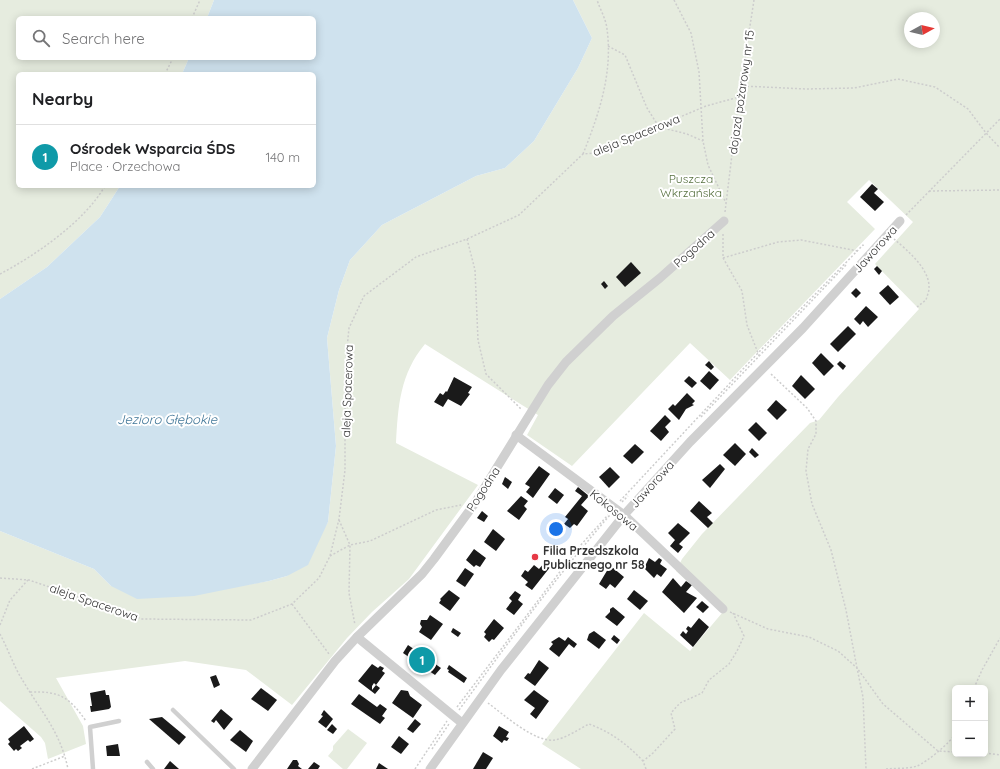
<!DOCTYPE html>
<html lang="en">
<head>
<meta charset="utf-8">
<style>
	body { margin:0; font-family:Quicksand,sans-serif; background:#f6f6f6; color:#202124 }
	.controls { position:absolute; right:12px; bottom:12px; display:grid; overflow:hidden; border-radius:6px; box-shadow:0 2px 10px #0003 }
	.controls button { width:36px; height:36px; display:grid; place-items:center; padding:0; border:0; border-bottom:1px solid #e0e0e0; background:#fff; color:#202124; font:20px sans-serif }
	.compass { position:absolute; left:904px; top:12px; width:36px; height:36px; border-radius:50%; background:#fff; box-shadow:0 2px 10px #0003; rotate:82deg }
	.you { position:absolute; left:556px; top:529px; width:14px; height:14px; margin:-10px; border:3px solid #fff; border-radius:50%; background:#1a73e8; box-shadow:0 0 0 6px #1a73e833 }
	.badge { display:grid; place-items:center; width:26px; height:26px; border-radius:50%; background:#db2777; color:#fff; font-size:13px; font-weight:700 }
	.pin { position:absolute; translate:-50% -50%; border:2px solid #fff; box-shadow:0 1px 4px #0006 }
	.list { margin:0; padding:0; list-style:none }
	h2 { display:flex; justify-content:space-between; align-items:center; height:52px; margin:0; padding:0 16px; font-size:17px }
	h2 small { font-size:13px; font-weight:400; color:#757577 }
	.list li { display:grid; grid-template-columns:26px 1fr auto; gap:12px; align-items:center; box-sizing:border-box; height:64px; padding:0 16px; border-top:1px solid #e0e0e0 }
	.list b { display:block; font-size:15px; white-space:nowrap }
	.list p { margin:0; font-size:13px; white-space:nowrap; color:#757577 }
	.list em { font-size:13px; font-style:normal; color:#757577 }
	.icon { flex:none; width:22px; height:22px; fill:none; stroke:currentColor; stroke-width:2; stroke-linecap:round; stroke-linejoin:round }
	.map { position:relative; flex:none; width:1000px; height:769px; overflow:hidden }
	.search { position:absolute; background:#fff; box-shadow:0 2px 10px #0003; left:16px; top:16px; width:300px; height:44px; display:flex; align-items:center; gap:10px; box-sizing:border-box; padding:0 14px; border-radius:6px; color:#757577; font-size:15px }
	.panel { position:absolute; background:#fff; box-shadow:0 2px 10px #0003; left:16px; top:72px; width:300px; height:116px; border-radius:6px }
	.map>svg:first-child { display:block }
	.green { fill:#e6ecdf; fill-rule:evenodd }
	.water { fill:#cfe2ee }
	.building { fill:#1a1a1a }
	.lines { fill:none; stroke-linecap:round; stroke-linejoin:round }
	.path { stroke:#cdcdcd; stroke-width:1.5; stroke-dasharray:2 2; stroke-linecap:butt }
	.service { stroke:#d0d0d0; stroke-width:4.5 }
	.minor { stroke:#d0d0d0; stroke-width:9 }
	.poi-dot { fill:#e63946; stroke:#fff; stroke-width:1.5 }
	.labels { text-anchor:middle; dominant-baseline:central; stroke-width:4; stroke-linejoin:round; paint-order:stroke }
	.street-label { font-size:12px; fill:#333; stroke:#fff }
	.park-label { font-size:12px; fill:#56703f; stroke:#fff }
	.poi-label { font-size:12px; font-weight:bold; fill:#333; stroke:#fff; text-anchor:start }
	.water-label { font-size:13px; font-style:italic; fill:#3f7597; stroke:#fff }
</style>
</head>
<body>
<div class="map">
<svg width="1000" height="769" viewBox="0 0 1000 769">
	<rect width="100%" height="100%" fill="#fff"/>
	<g class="green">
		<polygon points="0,0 214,0 207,18 18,18 18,58 189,58 182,74 18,74 18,186 120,186 100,217 47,267 0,299"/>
		<path d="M573,0H1000V769H581L542,744L644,613L690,651L722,613L676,571L682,559L702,534L810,423L819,420L838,397L919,309L875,264L913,222L869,180L847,202L875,229L730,380L690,343L572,466L527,435L538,415L425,344C400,374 398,406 396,443L478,485L409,579L372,612L347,638L292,705L246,670L185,661L56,678L83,726L86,744L48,759L45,743L41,737L0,701V531L94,569L111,586L233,587L269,581L287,576L320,536L328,522L336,446L327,338L339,290L350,260L382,225L476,176L505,168L534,141L578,68L592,38ZM910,18H934V42H910ZM955,688H985V754H955Z"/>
		<polygon points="348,729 367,743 347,769 343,769 328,756 333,750 333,746"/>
	</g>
	<polygon class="water" points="214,0 573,0 592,38 578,68 534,141 505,168 476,176 382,225 350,260 339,290 327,338 336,446 328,522 308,565 287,576 269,581 194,596 137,599 111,586 94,569 0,531 0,299 47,267 100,217 120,186 314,186 314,74 182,74 189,58 314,58 314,18 207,18"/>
	<g class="building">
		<polygon points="872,184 878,189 874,193 884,202 875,211 860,197"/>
		<polygon points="631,262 641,273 625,287 616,277"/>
		<polygon points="877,266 882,271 879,275 874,269"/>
		<polygon points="604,281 608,286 605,289 601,284"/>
		<polygon points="888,285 899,297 890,305 879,293"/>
		<polygon points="856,288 861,293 856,298 851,293"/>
		<polygon points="866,306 878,317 868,327 863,321 860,325 854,319"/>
		<polygon points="848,326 856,334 838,352 830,344"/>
		<polygon points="821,353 834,366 824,376 812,363"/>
		<polygon points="709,361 714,367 711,370 705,365"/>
		<polygon points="840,361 846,366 843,370 837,364"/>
		<polygon points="709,371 719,380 710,390 700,381"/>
		<polygon points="801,375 815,389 805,399 792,386"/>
		<polygon points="689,376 697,383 692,388 684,381"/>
		<polygon points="454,377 472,387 468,393 470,394 461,406 448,399 443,407 434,402 440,393 443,395 446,391 447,392"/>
		<polygon points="687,393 695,401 692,404 694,405 686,409 679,420 668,409 673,404 675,406"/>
		<polygon points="776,400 787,410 777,420 767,410"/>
		<polygon points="665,415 671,421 665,427 669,432 661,441 650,431"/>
		<polygon points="756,422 767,433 759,441 748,430"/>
		<polygon points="735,443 746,454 735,466 723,455"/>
		<polygon points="635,444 644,452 632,464 623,456"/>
		<polygon points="752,448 759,455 755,458 749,452"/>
		<polygon points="720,464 725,469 710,488 702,480"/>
		<polygon points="539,466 550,474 533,498 526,492 530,487 525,484"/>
		<polygon points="610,467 620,477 609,488 599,477"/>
		<polygon points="505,477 512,482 508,489 502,484"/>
		<polygon points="578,487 589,496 581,505 588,511 577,526 574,524 570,528 564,524 568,519 565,517 582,496 575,491"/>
		<polygon points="555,488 564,495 557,504 548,497"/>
		<polygon points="521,496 528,501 524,506 527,509 519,520 507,511"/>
		<polygon points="699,501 712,513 707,517 713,523 708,528 690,511"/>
		<polygon points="482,511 488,516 484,522 477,518"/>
		<polygon points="678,523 690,533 679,544 683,547 678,553 670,546 675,540 668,533"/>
		<polygon points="493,529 505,539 496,551 484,542"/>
		<polygon points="474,549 486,558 480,567 476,565 474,567 466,560"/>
		<polygon points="649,558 655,562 659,558 662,560 660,564 667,569 661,577 657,574 654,578 644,568"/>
		<polygon points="545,562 551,566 532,590 525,585 528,582 521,576 525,570 528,572 534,565 539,569"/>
		<polygon points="612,567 624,577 615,588 610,584 606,589 599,584 608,569 610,570"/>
		<polygon points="465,568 474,574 465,587 456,581"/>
		<polygon points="673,578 681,587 686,581 692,585 686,592 697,598 684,613 662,592"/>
		<polygon points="449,590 460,598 450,611 439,603 441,600 440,599"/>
		<polygon points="634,590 648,601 640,610 627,599"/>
		<polygon points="515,591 521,595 518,600 523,604 514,615 506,609 512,601 509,598"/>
		<polygon points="702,601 709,607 703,613 696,607"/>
		<polygon points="613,607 625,617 617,626 605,617 610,612 610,609"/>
		<polygon points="430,615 443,624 431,640 419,632 422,627 420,624 421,620 427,620"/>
		<polygon points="699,618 709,627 693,647 680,635 683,631 686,634 688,631 686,629 688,626 691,628"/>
		<polygon points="494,619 504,628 494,640 492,639 489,642 484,637 486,634 484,632"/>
		<polygon points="453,628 461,633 458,637 451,632"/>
		<polygon points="594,631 606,640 599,649 587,640 589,634"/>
		<polygon points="614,635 620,640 617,644 611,639"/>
		<polygon points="559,637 565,641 568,637 577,644 574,648 569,644 559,657 549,649 553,644 551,642"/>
		<polygon points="408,645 441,668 435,675 403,653"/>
		<polygon points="539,660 549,668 535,686 524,678 528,673 530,674"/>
		<polygon points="372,664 378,668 380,666 384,668 382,671 385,673 376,685 374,683 372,686 372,690 376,685 380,688 375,694 358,681"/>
		<polygon points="449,665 467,678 464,683 448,672 449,670 447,669"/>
		<polygon points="216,675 220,685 214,688 210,677"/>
		<polygon points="261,688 277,700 268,711 251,699"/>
		<polygon points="105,690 106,695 109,695 111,707 109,709 91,712 90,706 92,706 90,693"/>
		<polygon points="401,690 408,691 410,696 422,705 413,718 392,703"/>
		<polygon points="534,690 549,701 536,719 530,714 535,708 524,700"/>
		<polygon points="359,694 377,707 380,704 387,709 382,716 385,718 380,724 351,704"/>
		<polygon points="221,709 233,719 224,730 216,720 214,723 211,721"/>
		<polygon points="324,710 333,719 326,728 318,722 323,716 321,715"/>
		<polygon points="162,717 186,737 179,745 149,719"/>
		<polygon points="415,719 421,724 413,733 407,729"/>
		<polygon points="332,724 337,729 333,734 327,730"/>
		<polygon points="24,726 34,739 30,742 28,740 20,746 22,748 18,751 16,749 14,751 8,744 10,742 8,739"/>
		<polygon points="499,726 509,732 506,737 509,738 507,741 504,740 502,743 493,736"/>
		<polygon points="240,730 253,741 246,752 230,740"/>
		<polygon points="399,736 409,744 401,754 391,747"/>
		<polygon points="118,744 120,756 107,756 106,746"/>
		<polygon points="483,752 493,758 486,769 473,769"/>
		<polygon points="293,760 297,760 299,764 298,766 302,769 287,769"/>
		<polygon points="170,761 179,769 164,769"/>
		<polygon points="314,762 320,766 318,769 308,769"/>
		<polygon points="379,763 388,769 376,769"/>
	</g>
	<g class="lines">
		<g class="path">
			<polyline points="674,0 691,33 699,72 703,141 708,165 726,203"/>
			<polyline points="192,18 200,0"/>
			<polyline points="608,46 625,55 647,108 659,127 687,134 703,141"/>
			<polyline points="165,74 173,58"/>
			<polyline points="743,86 806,89 854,88 898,79 935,87 968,109 986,133 1000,148"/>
			<path d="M583,154C599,114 613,73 607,29C606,19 600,9 597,0"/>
			<polyline points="929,191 1000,190"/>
			<polyline points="725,212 739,97 754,0"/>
			<polyline points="906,215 1000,119"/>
			<polyline points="723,234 723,258 742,291 747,325 760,358"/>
			<polyline points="467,239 475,270 478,340 486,374 522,410"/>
			<path d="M894,239C907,250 930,269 929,288C929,292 927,296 926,300L917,307"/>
			<polyline points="723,258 778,242 801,240 858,251"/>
			<path d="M0,274C36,255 84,222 105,186"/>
			<polyline points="771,374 807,408 816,421 816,434 808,449 806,471 812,504 831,550 846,610 857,668 883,704 938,751 955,752"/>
			<polyline points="701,417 846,265"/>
			<polyline points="620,501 758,353 863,245 864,247"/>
			<polyline points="622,502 628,496"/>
			<polyline points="339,520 350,545 349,593 355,625"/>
			<polyline points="330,556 350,545 370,541 436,510 461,505"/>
			<polyline points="0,578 29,580 142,619 251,620 292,604 319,578 330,556 339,519 345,470 345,369 349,328 364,296 416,257 467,239 519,215 583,154 595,153 706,106 739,97"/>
			<polyline points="292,604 329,654"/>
			<polyline points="730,612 768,629 809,637 838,651 857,668 863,697 866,769"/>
			<polyline points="0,625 10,600 28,580"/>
			<path d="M0,634C8,649 14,667 23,681C42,713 60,731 68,769"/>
			<polyline points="974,688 982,670 1000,638"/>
			<path d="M30,692C60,691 69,697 86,721"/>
			<path d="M488,703C503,714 535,743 555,740C566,738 579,729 589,724C611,732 628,745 643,761"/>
			<polyline points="457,707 578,548 608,515"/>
			<path d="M459,710C508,643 556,577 610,515"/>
			<polyline points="432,749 449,724"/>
			<polyline points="985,753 1000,755"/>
			<polyline points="32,769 65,756"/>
			<polyline points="415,769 447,721"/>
			<polyline points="646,769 643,761 653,753 675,729 671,713 680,703 702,693 709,680 729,664 737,651 744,636 733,613"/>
			<path d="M886,769C896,768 908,769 917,766C926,763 952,741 955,734"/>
		</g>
		<g class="service">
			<polyline points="173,710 234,769"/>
			<polyline points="147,762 153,769"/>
			<polyline points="93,769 90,727 119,721"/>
		</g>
		<g class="minor">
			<polyline points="516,435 624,515 723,609"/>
			<polyline points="357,637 462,723"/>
			<polyline points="252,769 335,661 357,637 422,574 434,559 475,503 548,385 566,362 613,316 660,278 724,221"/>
			<polyline points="430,769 501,670 624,515 690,442 803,328 900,221"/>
		</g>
	</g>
	<circle class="poi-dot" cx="535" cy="557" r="4"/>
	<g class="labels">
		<g class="street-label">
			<text transform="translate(741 92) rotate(-82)">dojazd pożarowy nr 15</text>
			<text transform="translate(636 135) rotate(-22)">aleja Spacerowa</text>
			<text transform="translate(694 248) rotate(-42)">Pogodna</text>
			<text transform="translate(875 249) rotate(-48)">Jaworowa</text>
			<text transform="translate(347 391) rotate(-88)">aleja Spacerowa</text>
			<text transform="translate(652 484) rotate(-48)">Jaworowa</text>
			<text transform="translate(483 489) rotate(-57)">Pogodna</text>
			<text transform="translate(614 510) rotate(39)">Kokosowa</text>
			<text transform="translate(94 602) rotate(19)">aleja Spacerowa</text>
		</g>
		<g class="park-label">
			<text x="691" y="178">Puszcza<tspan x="691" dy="14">Wkrzańska</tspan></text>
		</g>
		<g class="poi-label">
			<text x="543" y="550">Filia Przedszkola<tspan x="543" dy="14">Publicznego nr 58</tspan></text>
		</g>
		<g class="water-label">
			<text x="167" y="419">Jezioro Głębokie</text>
		</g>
	</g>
</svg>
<div class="controls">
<button>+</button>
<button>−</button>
</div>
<svg class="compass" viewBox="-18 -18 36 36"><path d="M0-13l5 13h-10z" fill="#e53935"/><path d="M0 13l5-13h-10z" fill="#757577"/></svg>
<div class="you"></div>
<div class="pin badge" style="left:422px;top:660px;background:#0f9aa8">1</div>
<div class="search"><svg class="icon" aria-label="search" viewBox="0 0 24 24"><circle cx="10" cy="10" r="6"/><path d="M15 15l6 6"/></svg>Search here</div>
<section class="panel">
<h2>Nearby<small></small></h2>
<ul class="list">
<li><span class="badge" style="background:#0f9aa8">1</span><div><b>Ośrodek Wsparcia ŚDS</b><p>Place · Orzechowa</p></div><em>140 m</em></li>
</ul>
</section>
</div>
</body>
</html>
